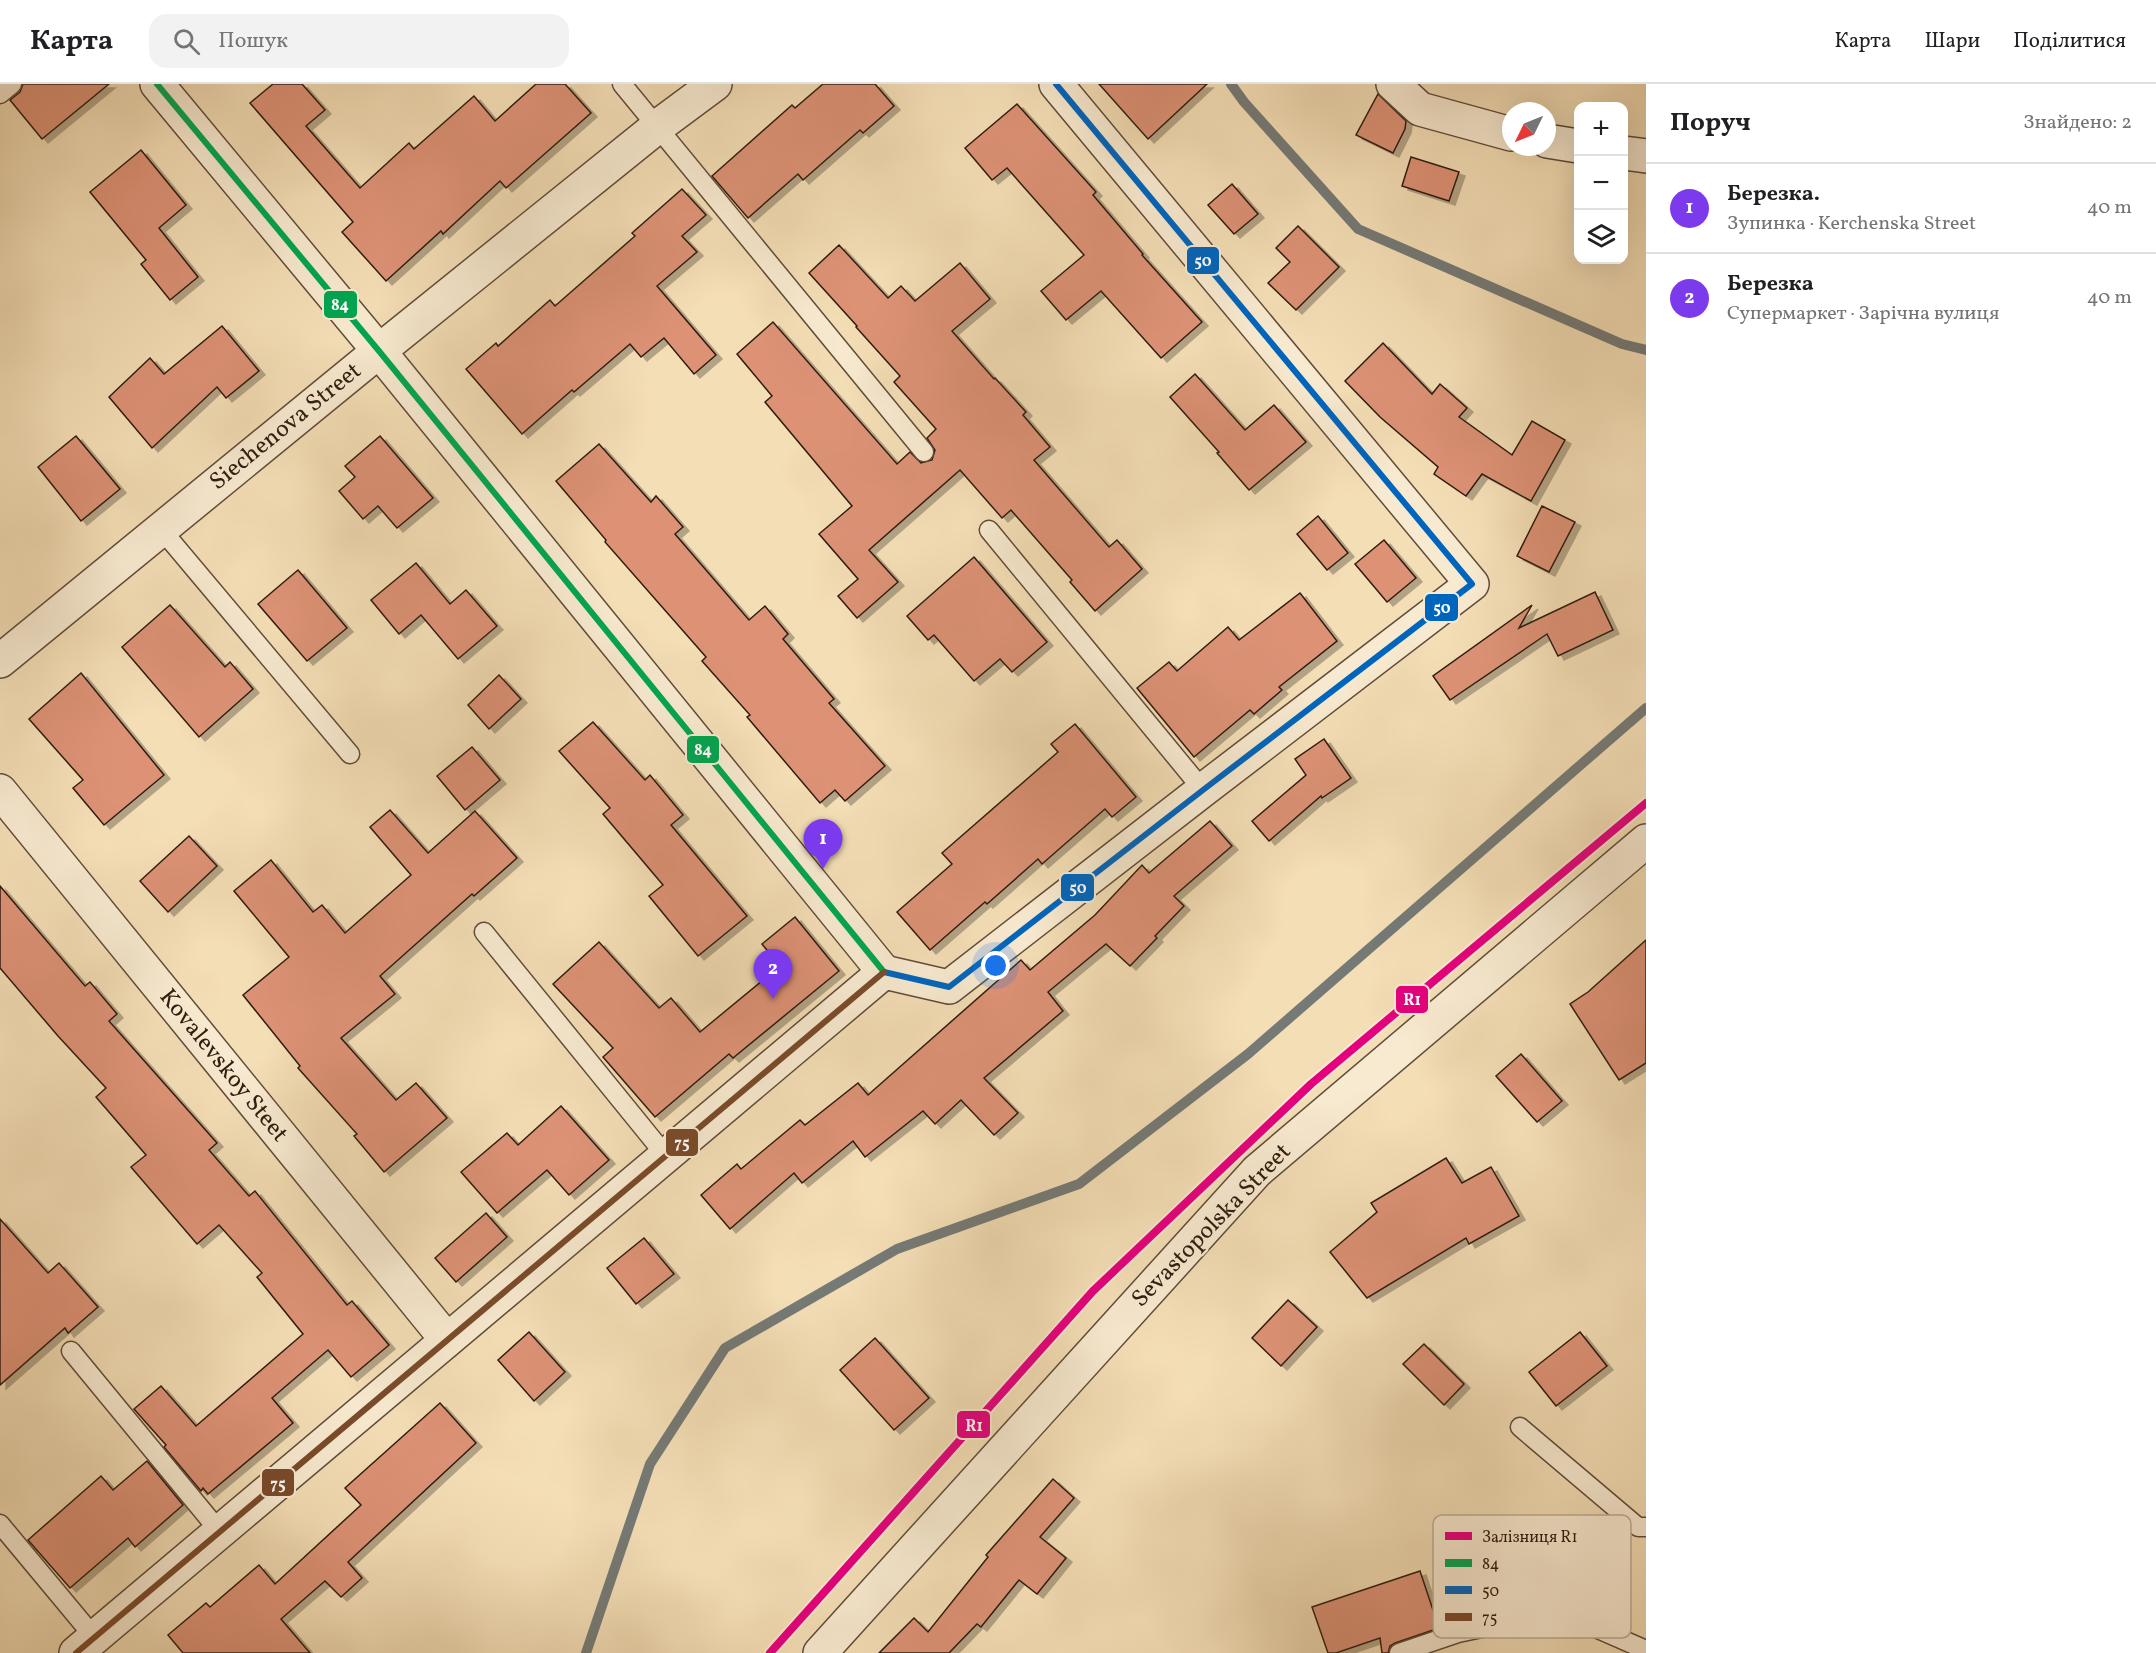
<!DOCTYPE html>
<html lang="uk">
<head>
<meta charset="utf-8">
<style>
	body { margin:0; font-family:Vollkorn,serif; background:#f2f2f2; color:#202124 }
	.controls { position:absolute; right:18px; top:18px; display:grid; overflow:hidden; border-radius:12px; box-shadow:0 6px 24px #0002 }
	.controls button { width:54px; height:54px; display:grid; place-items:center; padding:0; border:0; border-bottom:2px solid #e0e0e0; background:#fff; color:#202124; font:30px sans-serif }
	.compass { position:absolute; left:1502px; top:18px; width:54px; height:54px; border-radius:50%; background:#fff; box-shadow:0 6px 24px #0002; rotate:227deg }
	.you { position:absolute; left:996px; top:882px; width:21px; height:21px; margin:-15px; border:4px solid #fff; border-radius:50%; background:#1a73e8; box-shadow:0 0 0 9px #1a73e833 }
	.badge { display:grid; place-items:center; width:39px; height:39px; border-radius:50%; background:#7c3aed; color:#fff; font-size:20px; font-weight:700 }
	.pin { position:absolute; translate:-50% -50px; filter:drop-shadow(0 2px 3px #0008) }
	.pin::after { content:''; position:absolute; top:32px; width:21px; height:18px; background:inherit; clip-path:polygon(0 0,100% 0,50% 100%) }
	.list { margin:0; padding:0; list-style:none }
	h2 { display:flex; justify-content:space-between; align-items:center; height:78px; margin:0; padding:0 24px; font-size:26px }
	h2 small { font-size:20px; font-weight:400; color:#757577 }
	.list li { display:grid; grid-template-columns:39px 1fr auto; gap:18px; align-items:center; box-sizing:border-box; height:90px; padding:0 24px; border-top:2px solid #e0e0e0 }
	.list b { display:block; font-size:22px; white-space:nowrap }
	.list p { margin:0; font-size:20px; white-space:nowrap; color:#757577 }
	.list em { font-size:20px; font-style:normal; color:#757577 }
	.icon { flex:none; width:33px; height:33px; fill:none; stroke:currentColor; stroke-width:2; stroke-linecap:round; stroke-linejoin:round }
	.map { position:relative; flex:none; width:1646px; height:1569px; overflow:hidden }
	header { display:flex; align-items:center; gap:36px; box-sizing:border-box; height:84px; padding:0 30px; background:#fff; border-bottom:2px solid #e0e0e0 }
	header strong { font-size:28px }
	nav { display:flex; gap:33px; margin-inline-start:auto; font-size:21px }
	.search { width:420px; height:54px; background:#f2f2f2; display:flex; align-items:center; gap:15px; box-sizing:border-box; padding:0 21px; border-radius:18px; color:#757577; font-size:22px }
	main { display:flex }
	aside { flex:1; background:#fff }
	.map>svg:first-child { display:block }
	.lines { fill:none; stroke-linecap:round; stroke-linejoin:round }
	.stream { stroke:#757a76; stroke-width:10 }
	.building { fill:#dd9276; stroke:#2f1c10; stroke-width:1.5; filter:url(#shadow) }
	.service-casing { stroke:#604c3a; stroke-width:21 }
	.minor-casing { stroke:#604c3a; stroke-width:36 }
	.service { stroke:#f8ead0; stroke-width:18 }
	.minor { stroke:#f8ead0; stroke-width:33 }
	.bus-1-casing { stroke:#f8ead0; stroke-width:10 }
	.bus-2-casing { stroke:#f8ead0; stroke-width:10 }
	.bus-3-casing { stroke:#f8ead0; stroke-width:10 }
	.bus-1 { stroke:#00a651; stroke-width:6 }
	.bus-2 { stroke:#0065bd; stroke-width:6 }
	.bus-3 { stroke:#7a4b2a; stroke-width:6 }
	.rail-1-casing { stroke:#f8ead0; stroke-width:12 }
	.rail-1 { stroke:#e5007d; stroke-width:8 }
	.labels { text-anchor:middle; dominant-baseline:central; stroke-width:5; stroke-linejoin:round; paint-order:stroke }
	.street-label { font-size:24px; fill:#2f1c10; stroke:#f8ead0 }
	.key { fill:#f8ead0; stroke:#bcac96; stroke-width:1.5 }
	.key-label { font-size:16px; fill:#2f1c10 }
	.line-badge { stroke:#f8ead0; stroke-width:2 }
	.badge-label { font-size:16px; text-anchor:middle; font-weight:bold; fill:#fff }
</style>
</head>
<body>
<header>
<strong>Карта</strong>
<div class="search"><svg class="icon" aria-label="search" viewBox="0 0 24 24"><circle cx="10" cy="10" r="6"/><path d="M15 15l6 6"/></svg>Пошук</div>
<nav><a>Карта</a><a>Шари</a><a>Поділитися</a></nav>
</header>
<main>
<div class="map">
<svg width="1646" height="1569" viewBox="0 0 1646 1569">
	<defs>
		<filter id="shadow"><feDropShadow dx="6" dy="4" stdDeviation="0" flood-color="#0004"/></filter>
	</defs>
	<rect width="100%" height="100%" fill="#f4deb6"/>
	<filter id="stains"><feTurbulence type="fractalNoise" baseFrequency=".00333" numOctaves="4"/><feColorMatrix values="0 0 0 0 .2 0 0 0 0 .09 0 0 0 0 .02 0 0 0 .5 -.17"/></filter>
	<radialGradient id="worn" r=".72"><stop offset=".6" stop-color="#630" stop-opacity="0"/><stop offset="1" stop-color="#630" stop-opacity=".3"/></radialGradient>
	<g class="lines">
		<g class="stream">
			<polyline points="1231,0 1244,18 1358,145 1622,260 1646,266"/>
			<polyline points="586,1569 650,1380 725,1264 897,1165 1079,1100 1248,970 1646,624"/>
		</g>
	</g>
	<g class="building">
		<polygon points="23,0 109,0 42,55 10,16 20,8"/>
		<polygon points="273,0 302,0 325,26 306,42 360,104 409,59 414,65 474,12 495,37 536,0 565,0 591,29 506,104 500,97 443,150 441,147 386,197 342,148 353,138 250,19"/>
		<polygon points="823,0 875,0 894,22 863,49 860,46 803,96 798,90 748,134 712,92 792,21 795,24"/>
		<polygon points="1099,0 1207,0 1148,55"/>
		<polygon points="1378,10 1406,37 1405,45 1393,69 1356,51"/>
		<polygon points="1017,20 1096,108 1093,111 1143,170 1142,171 1202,238 1161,274 1101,207 1066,236 1041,207 1084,171 1007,84 992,96 965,64"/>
		<polygon points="141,66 186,121 159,144 198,193 170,216 141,180 146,176 90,108"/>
		<polygon points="1411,73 1459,88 1449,117 1402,102"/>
		<polygon points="1232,100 1258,130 1234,150 1208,121"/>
		<polygon points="682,105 706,131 682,152 697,168 657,202 716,271 694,290 664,254 641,273 630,260 574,308 572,306 522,350 466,285 496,259 498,262 550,216 555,222 635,152 632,149"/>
		<polygon points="1298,142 1339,183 1296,226 1268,199 1290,178 1276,164"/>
		<polygon points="839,161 888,214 901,202 915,217 960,179 990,215 952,247 994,295 995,294 1026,328 1023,331 1050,363 1034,376 1109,463 1117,456 1142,485 1095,527 1070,498 1072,496 1011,426 1002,434 960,386 869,466 898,498 857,534 838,512 858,495 819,450 852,422 765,318 772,312 737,270 773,238 897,380 910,368 921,379 932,376 935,366 927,354 936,345 894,298 900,292 856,243 857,242 809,189"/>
		<polygon points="222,242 259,287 226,314 217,303 152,364 109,313 150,274 164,290"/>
		<polygon points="1383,259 1432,310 1440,300 1467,324 1459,333 1512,371 1532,337 1565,356 1531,417 1482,390 1466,412 1434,390 1438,383 1380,333 1345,297"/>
		<polygon points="1195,290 1245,346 1274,321 1306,358 1249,406 1217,369 1219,368 1170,313"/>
		<polygon points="76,352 120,405 81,437 38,383"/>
		<polygon points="380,352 433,414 397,444 378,422 363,435 339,407 355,393 345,382"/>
		<polygon points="599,360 651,418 656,412 683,443 675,450 749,536 765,522 788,550 783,555 834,615 829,619 885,682 845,717 835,706 820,719 747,633 750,631 702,577 706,573 605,458 606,456 556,397"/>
		<polygon points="1542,422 1575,438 1549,488 1517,472"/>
		<polygon points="1318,432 1348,469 1327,486 1297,450"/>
		<polygon points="1384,456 1416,494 1387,518 1355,480"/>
		<polygon points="974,473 1047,558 1012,588 1000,575 974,597 934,551 928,556 907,532"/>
		<polygon points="416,479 450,520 466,506 497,542 458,575 421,531 399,550 371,516"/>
		<polygon points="298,486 347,544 307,577 258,520"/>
		<polygon points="1595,508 1613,546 1558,572 1547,550 1450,616 1433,592 1532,521 1519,544"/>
		<polygon points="1300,509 1337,557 1279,603 1282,606 1254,630 1250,626 1194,673 1137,604 1169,578 1177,587 1228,543 1239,556"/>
		<polygon points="170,521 225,583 230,578 253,605 199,653 122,563"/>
		<polygon points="81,589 164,691 104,741 73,704 83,696 29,635"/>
		<polygon points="499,591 521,615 489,645 468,621"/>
		<polygon points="593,638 645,696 650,691 683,731 671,741 747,832 698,872 649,812 663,801 603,730 610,724 559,667"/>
		<polygon points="1075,640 1136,713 1112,733 1105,725 1042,780 1038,775 987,820 985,818 930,866 897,828 952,780 942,769 1058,668 1051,660"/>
		<polygon points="1324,655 1351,694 1322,714 1321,712 1269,757 1252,737 1306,691 1295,675"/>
		<polygon points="472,663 500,696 465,726 437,692"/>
		<polygon points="390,726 428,769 475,727 517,774 474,812 472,810 380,892 395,910 341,954 396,1016 416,999 447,1034 384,1088 354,1052 357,1050 298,984 300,982 243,911 289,873 234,807 271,776 313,828 322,821 345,849 411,791 370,743"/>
		<polygon points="1210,737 1232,762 1174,812 1184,822 1155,852 1157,854 1130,882 1106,860 1048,908 1063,927 984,994 1018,1029 994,1051 961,1016 935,1040 923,1027 865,1073 853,1057 802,1099 794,1089 730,1145 701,1111 737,1080 741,1085 800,1036 805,1041 858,999 868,1011 1021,876 1030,886 1095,831 1142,781 1149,789"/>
		<polygon points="189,752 217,782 168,828 140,797"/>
		<polygon points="0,802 85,902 90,898 117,930 109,937 217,1059 209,1066 249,1112 255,1107 347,1221 352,1217 389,1261 351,1293 328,1266 272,1314 293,1339 208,1410 203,1404 201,1407 164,1363 166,1361 134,1325 161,1302 196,1342 303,1250 257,1193 262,1189 219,1141 197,1160 131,1083 146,1071 96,1013 106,1004 58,952 0,884"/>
		<polygon points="795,833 839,887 733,974 729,970 655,1033 603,973 613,964 553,900 599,858 659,924 671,914 700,948 780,882 762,860"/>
		<polygon points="1646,856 1646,979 1619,996 1570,920 1588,908"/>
		<polygon points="1521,970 1562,1017 1537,1038 1496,992"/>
		<polygon points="561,1022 609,1076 569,1111 547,1086 497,1129 461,1088 507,1049 518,1061"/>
		<polygon points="1446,1074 1462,1099 1491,1083 1519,1132 1469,1160 1466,1154 1367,1214 1330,1168 1377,1128 1371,1119"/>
		<polygon points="486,1129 507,1153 456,1198 435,1174"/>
		<polygon points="0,1135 48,1189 59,1179 98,1223 68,1249 65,1244 0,1301"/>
		<polygon points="644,1154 674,1190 636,1220 607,1184"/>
		<polygon points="1288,1216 1317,1243 1281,1282 1252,1254"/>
		<polygon points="529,1248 565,1288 534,1317 498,1276"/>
		<polygon points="1580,1248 1607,1282 1556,1322 1529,1288"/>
		<polygon points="875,1254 929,1314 894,1346 840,1286"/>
		<polygon points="1424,1260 1464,1300 1444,1321 1403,1280"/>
		<polygon points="440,1319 476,1359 348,1478 362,1494 341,1513 325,1497 281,1535 310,1569 183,1569 168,1551 206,1519 210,1523 259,1481 275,1500 361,1421 345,1404"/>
		<polygon points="147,1377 183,1421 135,1463 128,1454 70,1504 28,1456 101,1392 113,1406"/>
		<polygon points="1053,1395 1074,1414 1040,1453 1066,1474 1037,1510 1019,1496 981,1543 977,1540 949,1569 879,1569 914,1534 928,1548 988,1473 986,1471"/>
		<polygon points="1420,1487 1439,1544 1395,1559 1390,1562 1388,1569 1382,1569 1380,1554 1336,1569 1328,1569 1312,1523"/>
	</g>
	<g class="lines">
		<defs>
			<g id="service">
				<polyline points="622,0 924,368"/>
				<polyline points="0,10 12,0"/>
				<polyline points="161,445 350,670"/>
				<polyline points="989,446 1203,706"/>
				<polyline points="484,848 666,1072"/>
				<polyline points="71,1267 220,1448"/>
				<polyline points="1520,1343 1638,1443 1646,1443"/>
				<polyline points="0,1440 94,1553"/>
				<polyline points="1399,1569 1458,1549 1559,1528 1646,1566"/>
			</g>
			<g id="minor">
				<polyline points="157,0 379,267 884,888"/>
				<polyline points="1393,0 1420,25 1511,50"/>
				<polyline points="1547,57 1578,62"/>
				<polyline points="1624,69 1646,72"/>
				<polyline points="0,577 379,267 657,43 715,0"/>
				<polyline points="0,707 447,1256"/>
				<polyline points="884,888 949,903 1203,706 1472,500 1056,0"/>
				<polyline points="76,1569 884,888"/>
				<polyline points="820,1569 1257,1087 1646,757"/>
			</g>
		</defs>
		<use href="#service" class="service-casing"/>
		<use href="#minor" class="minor-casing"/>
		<use href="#service" class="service"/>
		<use href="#minor" class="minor"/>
		<defs>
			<polyline id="bus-1" points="157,0 379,267 884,888"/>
			<polyline id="bus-2" points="884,888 949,903 1203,706 1472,500 1056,0"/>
			<polyline id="bus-3" points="76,1569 884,888"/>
		</defs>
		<use href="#bus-1" class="bus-1-casing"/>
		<use href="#bus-2" class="bus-2-casing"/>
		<use href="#bus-3" class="bus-3-casing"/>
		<use href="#bus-1" class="bus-1"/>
		<use href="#bus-2" class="bus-2"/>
		<use href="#bus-3" class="bus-3"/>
		<defs>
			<polyline id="rail-1" points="770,1569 1093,1207 1311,1000 1646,719"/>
		</defs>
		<use href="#rail-1" class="rail-1-casing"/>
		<use href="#rail-1" class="rail-1"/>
	</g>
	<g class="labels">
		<g class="street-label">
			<text transform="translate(286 343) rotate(-39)">Siechenova Street</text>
			<text transform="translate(223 982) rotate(51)">Kovalevskoy Steet</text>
			<text transform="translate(1212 1142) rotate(-46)">Sevastopolska Street</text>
		</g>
	</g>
	<rect x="1433" y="1431" width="198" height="123" rx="9" class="key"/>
	<rect x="1445" y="1448" width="27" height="8" fill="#e5007d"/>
	<rect x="1445" y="1475" width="27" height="8" fill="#00a651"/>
	<rect x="1445" y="1502" width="27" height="8" fill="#0065bd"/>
	<rect x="1445" y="1529" width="27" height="8" fill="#7a4b2a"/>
	<g class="key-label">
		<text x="1482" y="1458">Залізниця R1</text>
		<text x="1482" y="1485">84</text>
		<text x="1482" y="1512">50</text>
		<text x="1482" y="1539">75</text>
	</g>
	<g class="line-badge">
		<rect x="1186" y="162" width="34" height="29" rx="6" fill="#0065bd"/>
		<rect x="323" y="206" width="35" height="29" rx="6" fill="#00a651"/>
		<rect x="1424" y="509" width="35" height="29" rx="6" fill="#0065bd"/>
		<rect x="686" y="651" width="34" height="29" rx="6" fill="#00a651"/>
		<rect x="1060" y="789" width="35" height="29" rx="6" fill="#0065bd"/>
		<rect x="1395" y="901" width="34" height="29" rx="6" fill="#e5007d"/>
		<rect x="665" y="1044" width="34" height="29" rx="6" fill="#7a4b2a"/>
		<rect x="956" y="1326" width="35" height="29" rx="6" fill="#e5007d"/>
		<rect x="261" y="1384" width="34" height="29" rx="6" fill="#7a4b2a"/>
	</g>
	<g class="badge-label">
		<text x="1203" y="182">50</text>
		<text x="340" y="226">84</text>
		<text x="1442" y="529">50</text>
		<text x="703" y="671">84</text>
		<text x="1078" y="809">50</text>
		<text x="1412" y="921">R1</text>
		<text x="682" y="1064">75</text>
		<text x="974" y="1347">R1</text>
		<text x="278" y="1405">75</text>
	</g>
	<rect width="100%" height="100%" filter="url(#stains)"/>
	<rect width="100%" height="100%" fill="url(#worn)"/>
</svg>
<div class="controls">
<button>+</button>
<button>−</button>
<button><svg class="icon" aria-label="layers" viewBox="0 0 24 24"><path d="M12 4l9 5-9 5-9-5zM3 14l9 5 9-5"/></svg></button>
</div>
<svg class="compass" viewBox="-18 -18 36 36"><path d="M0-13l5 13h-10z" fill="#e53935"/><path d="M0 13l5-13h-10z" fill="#757577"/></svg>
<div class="you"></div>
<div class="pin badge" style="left:823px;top:785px">1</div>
<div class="pin badge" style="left:773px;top:915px">2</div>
</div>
<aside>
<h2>Поруч<small>Знайдено: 2</small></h2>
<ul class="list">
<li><span class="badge">1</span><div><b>Березка.</b><p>Зупинка · Kerchenska Street</p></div><em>40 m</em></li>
<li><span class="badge">2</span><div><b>Березка</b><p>Супермаркет · Зарічна вулиця</p></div><em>40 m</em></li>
</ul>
</aside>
</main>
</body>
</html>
